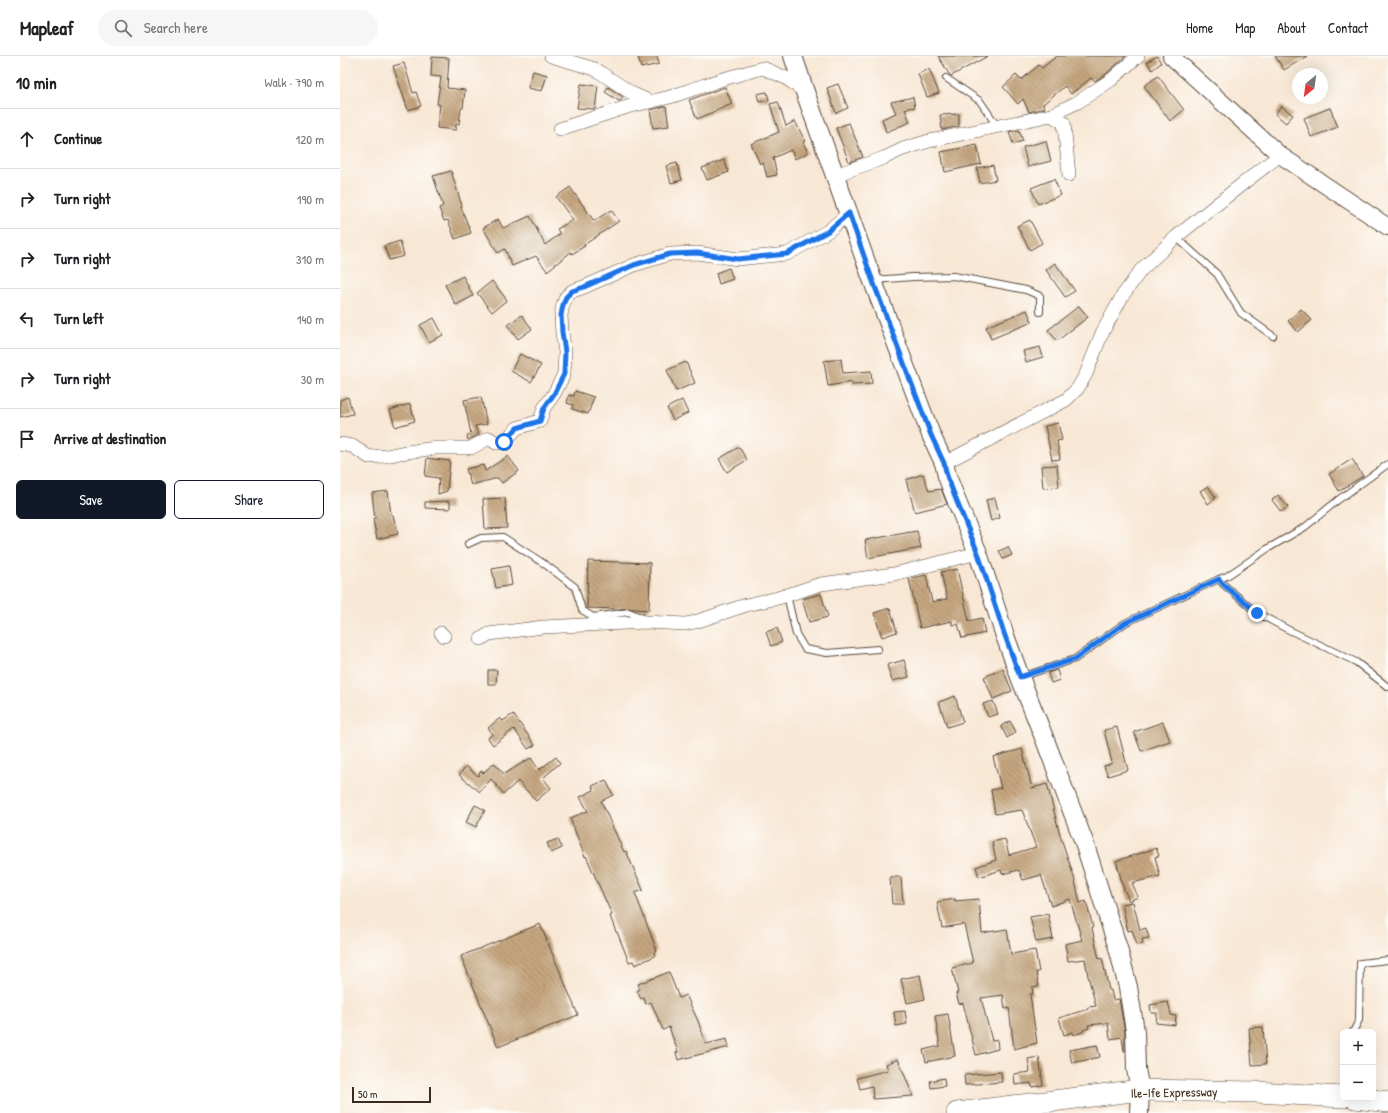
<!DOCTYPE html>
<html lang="en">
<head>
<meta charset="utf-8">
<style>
	body { margin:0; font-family:"Patrick Hand",sans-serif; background:#f6f6f6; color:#202124 }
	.controls { position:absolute; right:12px; bottom:12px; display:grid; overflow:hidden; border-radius:6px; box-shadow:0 4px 16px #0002 }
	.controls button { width:36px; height:36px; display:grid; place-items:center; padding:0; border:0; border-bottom:1px solid #e0e0e0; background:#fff; color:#202124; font:20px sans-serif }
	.compass { position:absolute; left:952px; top:12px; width:36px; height:36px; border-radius:50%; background:#fff; box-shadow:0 4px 16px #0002; rotate:209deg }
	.scale { position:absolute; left:12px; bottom:10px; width:79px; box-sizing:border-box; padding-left:4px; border:2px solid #3b2a1e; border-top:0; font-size:11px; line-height:14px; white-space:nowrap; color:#3b2a1e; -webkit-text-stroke:3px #fdfcf7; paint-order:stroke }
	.stop { position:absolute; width:12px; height:12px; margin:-9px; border:3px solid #1a73e8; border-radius:50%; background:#fff }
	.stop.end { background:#1a73e8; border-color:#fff; box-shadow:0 1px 4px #0008 }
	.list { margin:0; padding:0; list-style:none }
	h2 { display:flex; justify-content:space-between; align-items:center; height:52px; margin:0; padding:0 16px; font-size:17px }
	h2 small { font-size:13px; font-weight:400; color:#757577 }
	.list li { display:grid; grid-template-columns:26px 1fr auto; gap:12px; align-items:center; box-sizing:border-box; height:60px; padding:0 16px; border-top:1px solid #e0e0e0 }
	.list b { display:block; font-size:15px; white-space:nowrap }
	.list em { font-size:13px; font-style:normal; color:#757577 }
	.actions { display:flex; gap:8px; padding:12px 16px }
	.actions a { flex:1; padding:9px 0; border:1px solid #111827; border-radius:6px; text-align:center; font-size:14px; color:#111827 }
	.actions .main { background:#111827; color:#fff }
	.icon { flex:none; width:22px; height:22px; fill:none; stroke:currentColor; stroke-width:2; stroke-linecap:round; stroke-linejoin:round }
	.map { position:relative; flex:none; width:1048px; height:1057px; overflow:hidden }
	header { display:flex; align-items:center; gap:24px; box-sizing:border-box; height:56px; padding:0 20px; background:#fff; border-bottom:1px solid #e0e0e0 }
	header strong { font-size:19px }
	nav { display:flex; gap:22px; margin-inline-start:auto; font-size:14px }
	.search { width:280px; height:36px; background:#f6f6f6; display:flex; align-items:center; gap:10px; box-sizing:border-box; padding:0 14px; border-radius:22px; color:#757577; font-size:15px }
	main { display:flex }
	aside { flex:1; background:#fff }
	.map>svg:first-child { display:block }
	.building { fill:url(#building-back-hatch) }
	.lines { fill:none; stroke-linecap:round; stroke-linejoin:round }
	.service-casing { stroke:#574639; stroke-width:8 }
	.minor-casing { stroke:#574639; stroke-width:14 }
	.tertiary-casing { stroke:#574639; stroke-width:18 }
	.secondary-casing { stroke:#574639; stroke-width:20 }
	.trunk-casing { stroke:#574639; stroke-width:22 }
	.service { stroke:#fff; stroke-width:6 }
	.minor { stroke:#fff; stroke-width:13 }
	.tertiary { stroke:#fff; stroke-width:16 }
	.secondary { stroke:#fff; stroke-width:18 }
	.trunk { stroke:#fff; stroke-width:21 }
	.route { stroke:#1a73e8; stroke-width:5 }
	.labels { text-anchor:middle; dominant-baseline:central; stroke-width:3; stroke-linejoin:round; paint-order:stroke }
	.street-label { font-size:13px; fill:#3b2a1e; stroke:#fdfcf7 }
</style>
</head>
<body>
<header>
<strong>Mapleaf</strong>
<div class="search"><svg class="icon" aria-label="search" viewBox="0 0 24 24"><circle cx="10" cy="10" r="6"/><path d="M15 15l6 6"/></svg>Search here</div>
<nav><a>Home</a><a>Map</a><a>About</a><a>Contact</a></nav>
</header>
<main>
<aside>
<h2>10 min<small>Walk · 790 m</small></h2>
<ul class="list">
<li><svg class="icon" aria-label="ahead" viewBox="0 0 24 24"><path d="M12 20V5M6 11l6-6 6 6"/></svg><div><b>Continue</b></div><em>120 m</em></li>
<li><svg class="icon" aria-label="right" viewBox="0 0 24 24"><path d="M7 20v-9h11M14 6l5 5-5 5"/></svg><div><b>Turn right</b></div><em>190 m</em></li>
<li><svg class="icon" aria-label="right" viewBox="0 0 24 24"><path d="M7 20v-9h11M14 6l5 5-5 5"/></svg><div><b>Turn right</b></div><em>310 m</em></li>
<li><svg class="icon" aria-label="left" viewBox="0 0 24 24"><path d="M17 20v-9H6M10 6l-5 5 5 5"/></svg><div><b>Turn left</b></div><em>140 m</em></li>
<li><svg class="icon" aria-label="right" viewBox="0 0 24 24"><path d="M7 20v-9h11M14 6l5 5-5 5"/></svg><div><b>Turn right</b></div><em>30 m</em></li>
<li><svg class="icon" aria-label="arrive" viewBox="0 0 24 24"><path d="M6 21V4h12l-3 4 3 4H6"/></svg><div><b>Arrive at destination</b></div></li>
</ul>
<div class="actions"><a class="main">Save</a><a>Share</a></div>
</aside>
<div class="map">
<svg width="1048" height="1057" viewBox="0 0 1048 1057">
	<defs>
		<pattern id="building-back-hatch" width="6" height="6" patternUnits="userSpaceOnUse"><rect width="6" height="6" fill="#c5a67f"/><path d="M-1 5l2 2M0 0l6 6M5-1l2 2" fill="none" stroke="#a18767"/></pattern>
	</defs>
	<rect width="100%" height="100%" fill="#fdfcf7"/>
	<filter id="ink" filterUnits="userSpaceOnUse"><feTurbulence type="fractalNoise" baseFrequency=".025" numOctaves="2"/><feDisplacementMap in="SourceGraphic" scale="8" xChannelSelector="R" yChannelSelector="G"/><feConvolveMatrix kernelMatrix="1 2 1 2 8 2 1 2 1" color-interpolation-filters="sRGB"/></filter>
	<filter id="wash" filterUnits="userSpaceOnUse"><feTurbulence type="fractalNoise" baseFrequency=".012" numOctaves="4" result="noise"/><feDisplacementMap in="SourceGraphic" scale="16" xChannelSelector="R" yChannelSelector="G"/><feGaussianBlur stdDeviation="0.9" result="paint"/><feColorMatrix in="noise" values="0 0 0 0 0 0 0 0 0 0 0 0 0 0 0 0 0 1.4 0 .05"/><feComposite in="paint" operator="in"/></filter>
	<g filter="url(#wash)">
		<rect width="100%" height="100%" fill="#f8e7d4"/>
		<g id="blocks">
			<g class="building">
				<polygon points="298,0 317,0 319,8 301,12"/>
				<polygon points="598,0 648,0 611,20 609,18"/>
				<polygon points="717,0 786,0 766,18 755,25 751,22 731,38 725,30 703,48 705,52 689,56 683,43 678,48 663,31 676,19 681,24 699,9 702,12"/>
				<polygon points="817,0 821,7 812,14 807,6"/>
				<polygon points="935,0 967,0 944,14"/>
				<polygon points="92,1 109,2 107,32 125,34 123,52 121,52 119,68 116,68 116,74 97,72 100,49 97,48 101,21 91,20"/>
				<polygon points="64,7 73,37 76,36 81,50 68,54 53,10"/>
				<polygon points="589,13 599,37 587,41 578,18"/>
				<polygon points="193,15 207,19 202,35 188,32"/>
				<polygon points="818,20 844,54 830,65 804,30"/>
				<polygon points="241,28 258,30 255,53 237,52"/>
				<polygon points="498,28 508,52 496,57 487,32"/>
				<polygon points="268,31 283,41 281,44 279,45 265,36"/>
				<polygon points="385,31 392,48 357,63 349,44"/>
				<polygon points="427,36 429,44 419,46 417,38"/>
				<polygon points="573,41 575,51 565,53 570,66 546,76 542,63 556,57 551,46"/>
				<polygon points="438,46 446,70 455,65 465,85 463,86 468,97 455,103 451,94 433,102 437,119 427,121 423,106 420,108 411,88 439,76 430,48"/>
				<polygon points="326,50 329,70 313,72 310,54"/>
				<polygon points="941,50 953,59 946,67 935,58"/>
				<polygon points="990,52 998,71 971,81 964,62"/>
				<polygon points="619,58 619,70 602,74 600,59"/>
				<polygon points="509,67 523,101 509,106 496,72"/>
				<polygon points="679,74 683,85 673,88 669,76"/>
				<polygon points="706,85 711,105 688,111 683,91"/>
				<polygon points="637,89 641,108 605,116 601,96"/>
				<polygon points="384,104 389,116 367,124 362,112"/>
				<polygon points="337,107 342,124 331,127 326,110"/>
				<polygon points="653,109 656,124 640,127 637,112"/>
				<polygon points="111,115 122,150 121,151 131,177 115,183 108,164 104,165 99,152 103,150 93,120"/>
				<polygon points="714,123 721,139 698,148 691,132"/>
				<polygon points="230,131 254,165 271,154 279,165 244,189 245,190 232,198 231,196 207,215 196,200 172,210 165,193 158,197 143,172 158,163 163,172 190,160 205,189 220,178 217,173 233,164 216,141"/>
				<polygon points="690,164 702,187 690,194 677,170"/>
				<polygon points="60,185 64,200 49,204 44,190"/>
				<polygon points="715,207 735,235 725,241 706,214"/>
				<polygon points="389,212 393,223 379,228 376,217"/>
				<polygon points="123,220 133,240 116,249 105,229"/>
				<polygon points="152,225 167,244 152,256 137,237"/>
				<polygon points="739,250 748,261 717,285 708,274"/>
				<polygon points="961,253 972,264 958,276 948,265"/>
				<polygon points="687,254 692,266 651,283 646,271"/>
				<polygon points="182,259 192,273 178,283 167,269"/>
				<polygon points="94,262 103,279 89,286 80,269"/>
				<polygon points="700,291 703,301 686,306 683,295"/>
				<polygon points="180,298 201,309 191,326 171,315"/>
				<polygon points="501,303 503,317 531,315 532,328 512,329 512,326 488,330 484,305"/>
				<polygon points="346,306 355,327 336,335 327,314"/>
				<polygon points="235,335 254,341 248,358 232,353 233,349 227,347 229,339 234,340"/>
				<polygon points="8,341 13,358 0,361 0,344"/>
				<polygon points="141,341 147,368 135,370 139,379 128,384 127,380 131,378 124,344"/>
				<polygon points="342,344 348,357 333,364 327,352"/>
				<polygon points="70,348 75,365 55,371 50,354"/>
				<polygon points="718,367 722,384 717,385 720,403 712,404 705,370"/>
				<polygon points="399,391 407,404 387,416 379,403"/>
				<polygon points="168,400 179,415 162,427 158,422 131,429 126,413 143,409 145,415"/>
				<polygon points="87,402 110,405 107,435 98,438 99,422 85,420"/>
				<polygon points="1012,403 1023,420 999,435 989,418"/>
				<polygon points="717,409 719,431 703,432 701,410"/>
				<polygon points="583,418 589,435 601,433 607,448 575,456 566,424"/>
				<polygon points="868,430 876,442 868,448 860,435"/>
				<polygon points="48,435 51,459 53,459 58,478 37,483 33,463 35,463 32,437"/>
				<polygon points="938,439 948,451 941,456 932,444"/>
				<polygon points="165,442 167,472 145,473 143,443"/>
				<polygon points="655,442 660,462 651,465 646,444"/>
				<polygon points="110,445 110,453 85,452 85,446"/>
				<polygon points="577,475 581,492 528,502 525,484"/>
				<polygon points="668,491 672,499 663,503 659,495"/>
				<polygon points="248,505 310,507 309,554 294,553 289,552 279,553 247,552"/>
				<polygon points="169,510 172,529 156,532 152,513"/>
				<polygon points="617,513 629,565 642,562 645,577 622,582 618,568 612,569 612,565 580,572 569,523 586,519 592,546 607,543 601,516"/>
				<polygon points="481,538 488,561 469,566 462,543"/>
				<polygon points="550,552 557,576 542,581 534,557"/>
				<polygon points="437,572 442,586 431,590 426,576"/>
				<polygon points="564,604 569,621 552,625 547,609"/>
				<polygon points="663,613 672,635 653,643 644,621"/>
				<polygon points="148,614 157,614 156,628 148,628"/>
				<polygon points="717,614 720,624 711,627 708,617"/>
				<polygon points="615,640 623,666 607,671 599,646"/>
				<polygon points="653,645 658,658 648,661 643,648"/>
				<polygon points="173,658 195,689 188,693 174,673 153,689 148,682 153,678 148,672 160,662 163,665"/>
				<polygon points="670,665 676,676 667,682 661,670"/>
				<polygon points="823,666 830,685 801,695 794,676"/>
				<polygon points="777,671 788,714 768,720 764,710 772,707 764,674"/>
				<polygon points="682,693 692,732 707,728 720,779 734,821 740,847 746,845 753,871 752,872 759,903 762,902 769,934 771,934 773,944 779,943 785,976 785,995 784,995 782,981 770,983 768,967 748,969 749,972 743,974 743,976 733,979 733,976 724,979 719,962 748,953 748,951 756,950 748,920 745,903 728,905 725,888 742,884 730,843 711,850 701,819 683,824 679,814 662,818 661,814 639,821 636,811 656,804 652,786 665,783 669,799 696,791 682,754 655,758 651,734 661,732 653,701"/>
				<polygon points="216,701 220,707 203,722 211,732 196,745 178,725 164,738 151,723 140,736 119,719 126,710 138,720 141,715 143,717 154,707 164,718 191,702 199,714"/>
				<polygon points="266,724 273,739 261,745 284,796 286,795 303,834 295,837 317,895 314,897 315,900 295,909 293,905 289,906 277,876 276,876 270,860 272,859 246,800 245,801 230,762 248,755 240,741 254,734 252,730"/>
				<polygon points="135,749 145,754 136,771 126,766"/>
				<polygon points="218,783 222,792 211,797 207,787"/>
				<polygon points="816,792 819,800 815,801 820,820 792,827 798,841 789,845 780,823 781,823 776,805"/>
				<polygon points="550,821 561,821 563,848 552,848"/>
				<polygon points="615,843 615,845 639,843 642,877 667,873 671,898 695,894 699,916 696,916 699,930 692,931 693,938 690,938 697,987 674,993 669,952 665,953 663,939 641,942 652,985 657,983 658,993 636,999 623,947 619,948 616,937 618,937 612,912 633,907 624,868 602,872 597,846"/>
				<polygon points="793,846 800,874 806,872 809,882 802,883 803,888 797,889 792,874 788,875 782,848"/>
				<polygon points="708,858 713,883 696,886 690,861"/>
				<polygon points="200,868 238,959 158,991 121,900"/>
				<polygon points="329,916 339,942 346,939 358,965 366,988 387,983 389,991 338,1004 336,996 338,996 329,971 323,974 311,946 306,948 304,942 301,943 297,935 300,933 298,928"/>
				<polygon points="580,919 585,943 567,947 561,923"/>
				<polygon points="828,946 831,959 836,960 835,969 816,967 817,957 811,957 810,949"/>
				<polygon points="565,955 567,968 556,970 554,956"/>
				<polygon points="608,958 615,1000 586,1006 583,994 600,990 595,960"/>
				<polygon points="923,971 926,1008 912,1009 909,972"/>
				<polygon points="757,989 760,1001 732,1007 729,994"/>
				<polygon points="699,1001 703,1029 692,1031 691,1027 675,1029 674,1018 690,1016 688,1003"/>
				<polygon points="558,1003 573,1040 533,1043 532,1030 520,1033 517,1022 548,1014 546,1008"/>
				<polygon points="661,1016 662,1026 625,1029 624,1019"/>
				<polygon points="604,1022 605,1030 591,1032 590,1025"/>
			</g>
		</g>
	</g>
	<g filter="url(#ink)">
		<use href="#blocks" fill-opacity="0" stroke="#574639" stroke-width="1"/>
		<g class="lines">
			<defs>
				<g id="service">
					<polyline points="606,22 640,45 657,70"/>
					<polyline points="836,181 877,218 901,257 933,280"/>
					<polyline points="534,224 573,221 614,220 686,234 700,240 700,256"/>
					<polyline points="128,488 141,482 163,481 206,509 235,531 242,554 253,561 289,556 305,563"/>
					<polyline points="879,523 887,520 927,493 965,471 998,444 1048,408"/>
					<polyline points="447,539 456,578 465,593 487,597 538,593"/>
					<polyline points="681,621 735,603 785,567 879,523 883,528 917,557 947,573 1016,606 1048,631"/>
					<polyline points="1013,976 1019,964 1020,907 1048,904"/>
				</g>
				<g id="minor">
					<polyline points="211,0 255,13 293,38 311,46"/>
					<polyline points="711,59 738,46 771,24 798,0"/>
					<polyline points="220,73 287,51 330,41 383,23 423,12 446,22 465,36"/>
					<polyline points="495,119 544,102 563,93 589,85 711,59 724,67 729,119"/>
					<polyline points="0,388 12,390 29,401 46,400 60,397 96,392 131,392 149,382 156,387 164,386 177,372 200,365 204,352 214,338 224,318 225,296 222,277 221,259 223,249 226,241 232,235 244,231 294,209 330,198 357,197 398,203 447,198 488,175 509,157"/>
					<polyline points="604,407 726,344 738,332 746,318 762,277 783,239 801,214 836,181 901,129 940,99"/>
					<polyline points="101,577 104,580"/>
					<polyline points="141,583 149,578 203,571 306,566 345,568 355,566 406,549 438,542 481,528 554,518 638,497"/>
				</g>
				<polyline id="tertiary" points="831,0 940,99 1048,171"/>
				<polyline id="secondary" points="453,0 465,36 531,220 591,379 604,407 607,420 617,446 638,497 664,577 680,621 705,684 744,786 778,892 788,931 795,975 796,1013 800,1034 799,1057"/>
				<g id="trunk">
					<polyline points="1015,1042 1048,1046"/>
					<polyline points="617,1057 800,1034 916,1036 1003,1041"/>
				</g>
			</defs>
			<use href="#service" class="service-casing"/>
			<use href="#minor" class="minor-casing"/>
			<use href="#tertiary" class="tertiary-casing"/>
			<use href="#secondary" class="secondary-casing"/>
			<use href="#trunk" class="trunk-casing"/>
			<use href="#service" class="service"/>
			<use href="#minor" class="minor"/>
			<use href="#tertiary" class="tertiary"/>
			<use href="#secondary" class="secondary"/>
			<use href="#trunk" class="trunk"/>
		</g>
	</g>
	<g class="lines" filter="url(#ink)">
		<polyline class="route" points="164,386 177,372 200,365 204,352 214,338 224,318 225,296 222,276 221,259 223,249 226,241 232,235 244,231 294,209 330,198 357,197 398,203 447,198 488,175 509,157 531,220 591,379 604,407 607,420 617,446 638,497 664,577 680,621 735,603 785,567 879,523 883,528 917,557"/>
	</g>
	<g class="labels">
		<g class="street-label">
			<text transform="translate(834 1036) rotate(-1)">Ile-Ife Expressway</text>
		</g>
	</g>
</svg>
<div class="controls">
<button>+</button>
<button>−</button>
</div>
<svg class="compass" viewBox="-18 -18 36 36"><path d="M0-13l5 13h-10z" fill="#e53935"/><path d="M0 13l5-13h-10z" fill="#757577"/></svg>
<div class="scale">50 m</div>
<div class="stop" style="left:164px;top:386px"></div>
<div class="stop end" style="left:917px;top:557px"></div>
</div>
</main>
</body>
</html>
